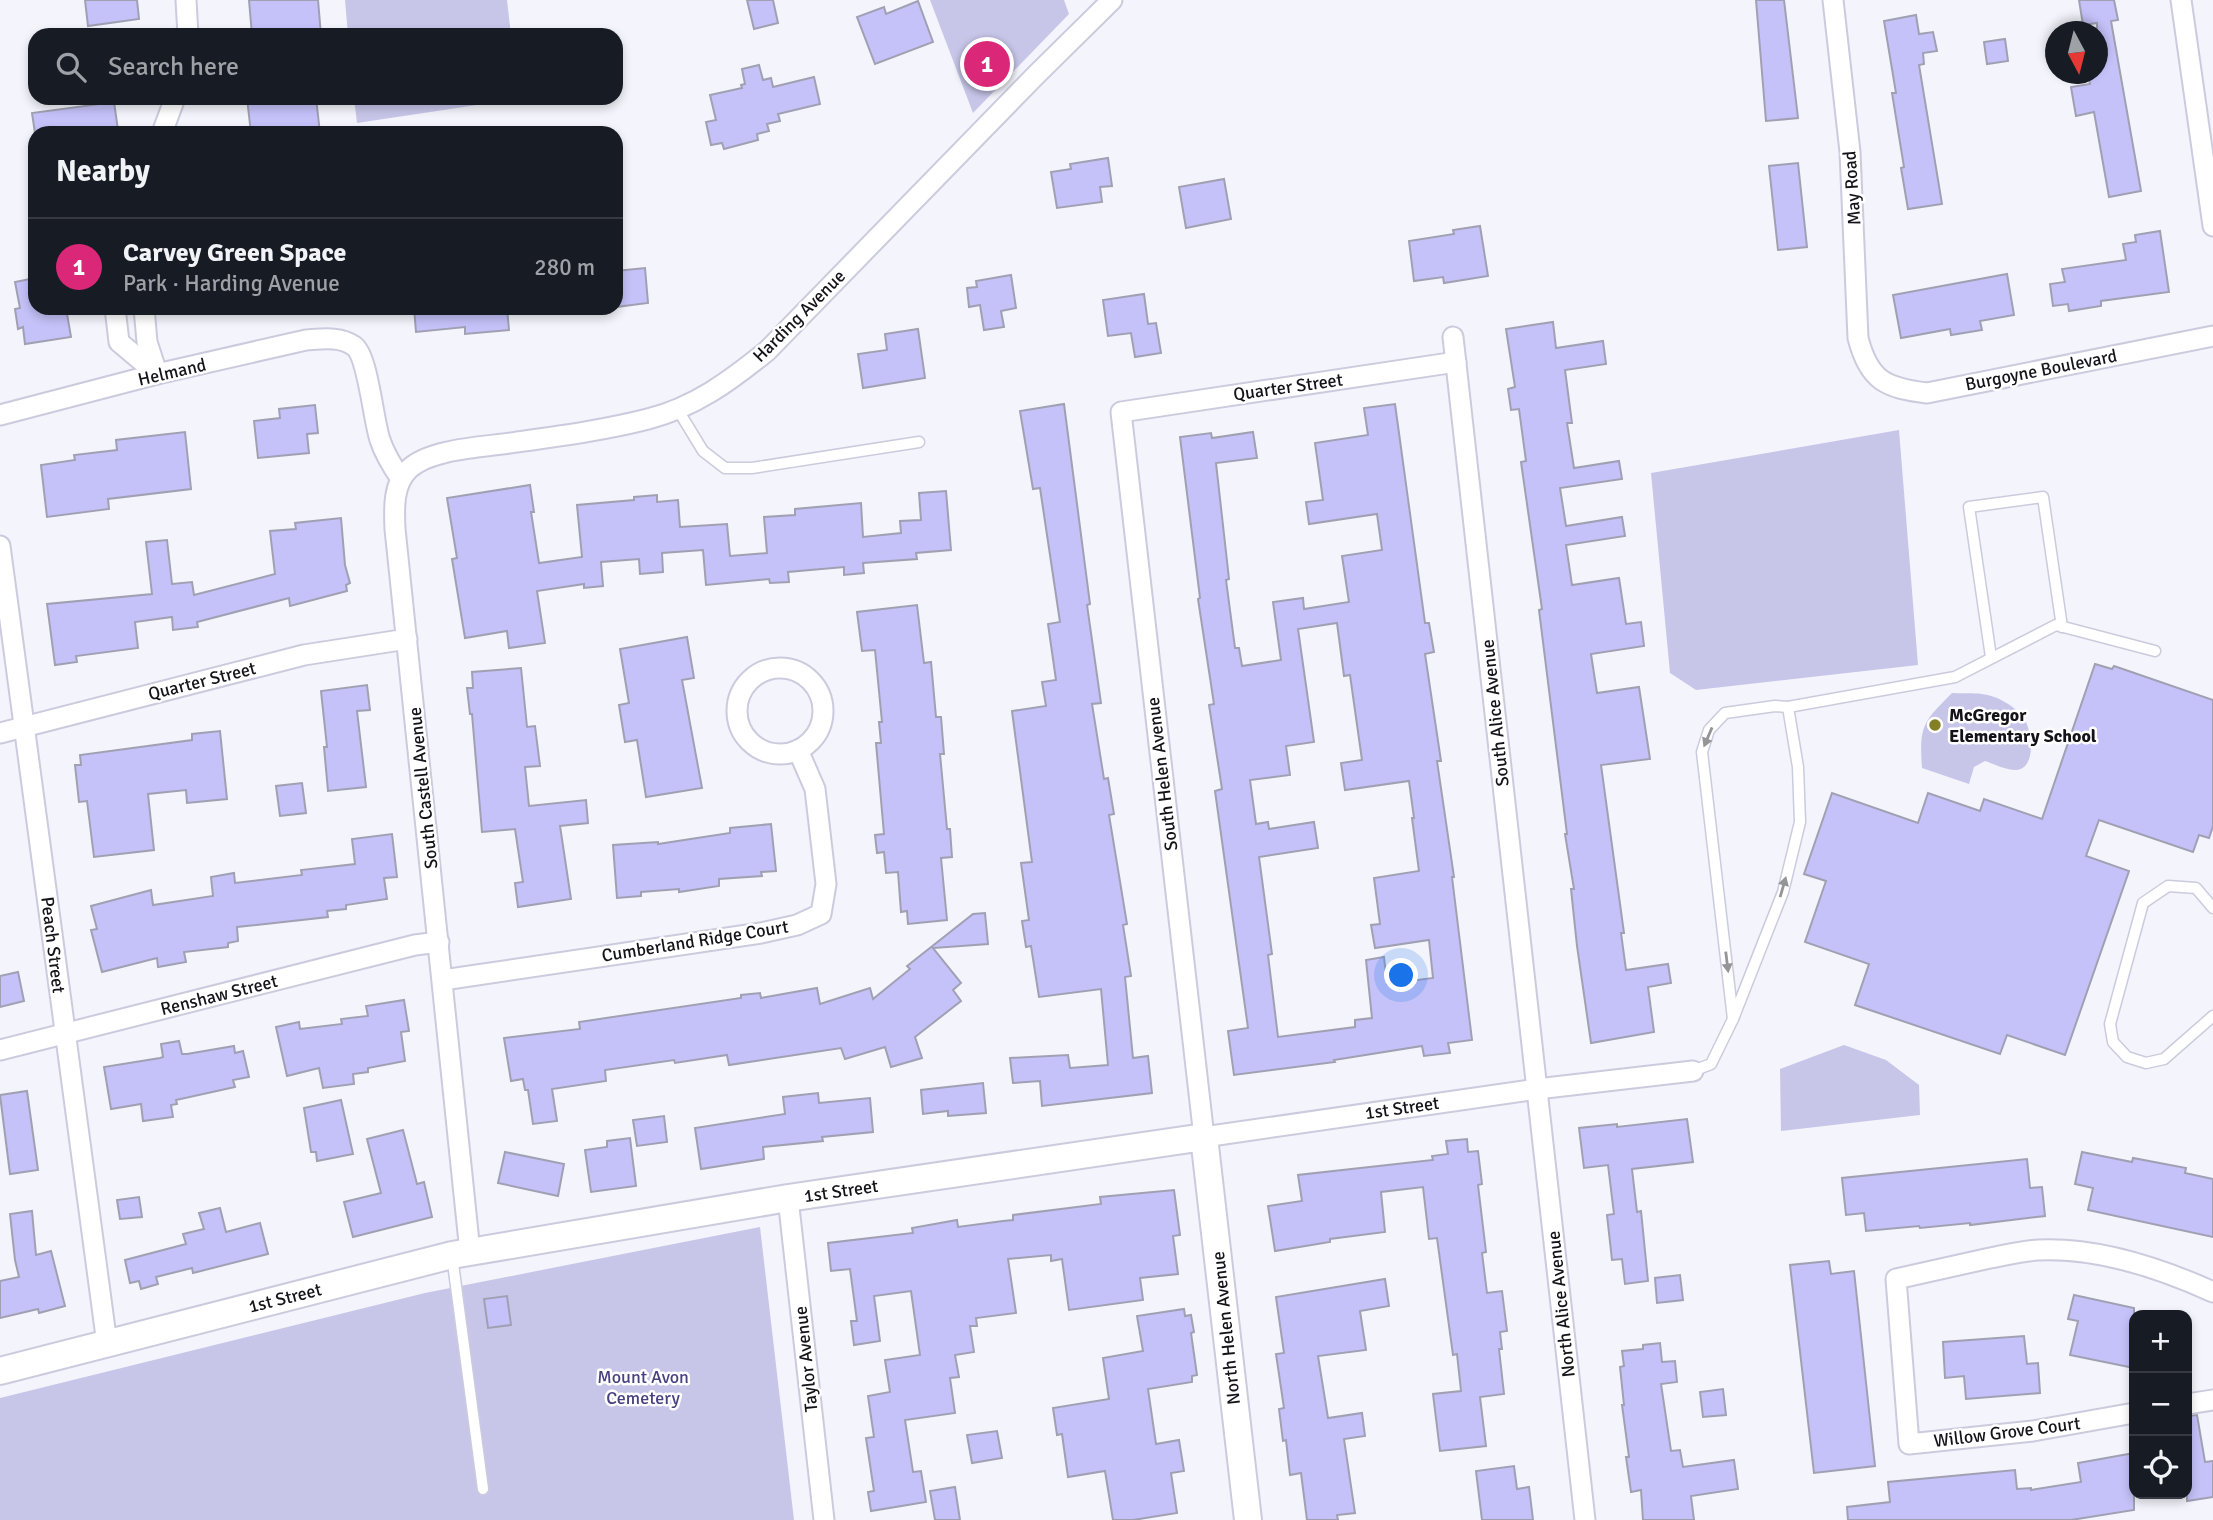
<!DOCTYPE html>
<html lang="en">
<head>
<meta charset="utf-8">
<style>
	body { margin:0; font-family:Signika,sans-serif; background:#20242c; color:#f1f3f6 }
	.controls { position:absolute; right:21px; bottom:21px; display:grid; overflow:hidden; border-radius:14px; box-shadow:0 4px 10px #0003 }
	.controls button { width:63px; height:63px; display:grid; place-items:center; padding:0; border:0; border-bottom:2px solid #363941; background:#171b24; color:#f1f3f6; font:35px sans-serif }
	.compass { position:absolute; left:2045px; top:21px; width:63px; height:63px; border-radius:50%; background:#171b24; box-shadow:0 4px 10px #0003; rotate:173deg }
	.you { position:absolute; left:1402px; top:976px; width:24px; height:24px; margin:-18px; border:5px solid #fff; border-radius:50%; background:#1a73e8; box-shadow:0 0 0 10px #1a73e833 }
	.badge { display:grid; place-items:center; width:46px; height:46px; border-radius:50%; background:#db2777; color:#fff; font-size:23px; font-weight:700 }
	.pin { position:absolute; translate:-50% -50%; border:4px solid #fff; box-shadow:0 2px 7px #0006 }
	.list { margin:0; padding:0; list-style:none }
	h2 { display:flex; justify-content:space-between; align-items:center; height:91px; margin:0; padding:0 28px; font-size:30px }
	h2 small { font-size:23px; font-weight:400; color:#9ea1a6 }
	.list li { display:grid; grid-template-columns:46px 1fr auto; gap:21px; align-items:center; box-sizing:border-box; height:98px; padding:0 28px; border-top:2px solid #363941 }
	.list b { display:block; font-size:26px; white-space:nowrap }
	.list p { margin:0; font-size:23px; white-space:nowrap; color:#9ea1a6 }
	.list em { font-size:23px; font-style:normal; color:#9ea1a6 }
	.icon { flex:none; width:38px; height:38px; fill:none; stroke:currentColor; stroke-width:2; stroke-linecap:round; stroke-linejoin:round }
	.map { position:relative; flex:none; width:2213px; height:1520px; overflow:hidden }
	.search { position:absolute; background:#171b24; box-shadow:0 4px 10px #0003; left:28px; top:28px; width:595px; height:77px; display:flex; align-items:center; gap:18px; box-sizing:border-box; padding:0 24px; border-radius:21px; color:#9ea1a6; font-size:26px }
	.panel { position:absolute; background:#171b24; box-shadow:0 4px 10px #0003; left:28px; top:126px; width:595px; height:189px; border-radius:21px }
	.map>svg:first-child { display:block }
	.green { fill:#c7c6e9 }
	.building { fill:#c4c2f9; stroke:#a1a0b3; stroke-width:2; fill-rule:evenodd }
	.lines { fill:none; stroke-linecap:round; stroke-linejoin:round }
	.lane-casing { stroke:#cbcbde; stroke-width:13 }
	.street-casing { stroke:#cbcbde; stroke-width:23 }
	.secondary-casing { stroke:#cbcbde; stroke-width:30 }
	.lane { stroke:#fff; stroke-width:10 }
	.street { stroke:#fff; stroke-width:19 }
	.secondary { stroke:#fff; stroke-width:26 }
	.oneway { fill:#959598 }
	.poi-dot { fill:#837f26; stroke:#fff; stroke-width:2.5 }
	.labels { text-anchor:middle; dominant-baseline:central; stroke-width:5; stroke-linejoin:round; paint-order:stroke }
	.street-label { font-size:18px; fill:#131319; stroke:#fff }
	.poi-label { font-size:18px; font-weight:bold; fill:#131319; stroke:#fff; text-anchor:start }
	.park-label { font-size:18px; fill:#484081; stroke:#fff }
</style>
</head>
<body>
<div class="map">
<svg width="2213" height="1520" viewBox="0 0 2213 1520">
	<rect width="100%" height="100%" fill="#f4f4fc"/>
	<g class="green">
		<polygon points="345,0 507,0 511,35 348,35"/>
		<polygon points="930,0 1064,0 1069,14 973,113"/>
		<polygon points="354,98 517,98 517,99 357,123"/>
		<polygon points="1899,430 1918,665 1696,690 1670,673 1651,473"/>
		<path d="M1952,693C1964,694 1979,692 1991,696C2003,699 2021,711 2026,722C2032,735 2036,767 2017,770C2008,771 1994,764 1985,761L1974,767L1969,784L1922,768C1919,726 1923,722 1952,693Z"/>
		<polygon points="1844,1045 1886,1060 1919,1085 1920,1115 1781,1131 1780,1069"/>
		<polygon points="760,1227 794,1520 0,1520 0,1398 425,1293"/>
	</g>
	<g class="building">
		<polygon points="85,0 137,0 139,19 88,26"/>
		<polygon points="249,0 318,0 321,35 252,35"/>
		<polygon points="747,0 773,0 778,23 754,29"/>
		<polygon points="1756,0 1784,0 1798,118 1766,121"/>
		<polygon points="2079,0 2114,0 2118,20 2111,21 2141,191 2109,197 2094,112 2076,116 2071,87 2090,84 2088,74 2097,74 2097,23 2083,25"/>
		<polygon points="918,1 933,42 875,64 857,17 884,7 886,14"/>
		<polygon points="1916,15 1919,34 1933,32 1937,51 1923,53 1924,64 1919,65 1942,204 1908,209 1901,168 1904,167 1892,93 1896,93 1884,21"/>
		<polygon points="2005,39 2008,61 1987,64 1984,42"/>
		<polygon points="759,65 763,80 771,78 773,87 814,77 820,104 778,114 780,121 767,124 769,131 757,134 758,140 724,149 722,143 711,145 706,122 716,120 710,95 742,88 741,85 745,84 742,69"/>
		<polygon points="247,98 316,98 320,133 251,133"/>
		<polygon points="114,102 118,130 99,133 35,133 32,113"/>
		<polygon points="1108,158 1112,186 1100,187 1102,202 1057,208 1051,172 1071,169 1070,164"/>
		<polygon points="1798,163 1807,247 1778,250 1769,166"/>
		<polygon points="1224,179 1231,219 1186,228 1179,187"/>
		<polygon points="1480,226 1488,276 1444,283 1443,277 1414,281 1409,241 1454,234 1453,230"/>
		<polygon points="2160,231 2169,292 2101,301 2101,306 2069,311 2068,304 2053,306 2050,284 2065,282 2062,269 2126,260 2123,244 2136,242 2135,235"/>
		<polygon points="645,268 648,303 616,307 616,271"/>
		<polygon points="2007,274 2014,315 1980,321 1982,330 1951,335 1950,329 1901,338 1893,295"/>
		<polygon points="1011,275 1016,308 1001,311 1004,327 984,330 980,305 969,307 967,288 977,287 976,281"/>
		<polygon points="35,278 35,308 66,308 71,337 25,344 23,327 18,329 15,309 20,308 15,282"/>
		<polygon points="1144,294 1148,324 1156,323 1161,353 1135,357 1131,333 1108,336 1103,300"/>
		<polygon points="414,308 507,308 509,330 465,334 465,327 416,332"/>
		<polygon points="1553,322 1556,348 1603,341 1606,364 1565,370 1572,423 1567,423 1574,468 1619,461 1622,479 1560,488 1566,526 1622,517 1625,536 1566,545 1572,585 1619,578 1626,624 1641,622 1644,646 1591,654 1597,693 1639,687 1650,759 1601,765 1624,933 1621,933 1626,970 1668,964 1671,983 1648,987 1654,1032 1591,1043 1577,946 1571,889 1574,889 1565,834 1567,834 1539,610 1542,609 1521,462 1526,461 1519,409 1511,410 1508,389 1515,387 1506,329"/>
		<polygon points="918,329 925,378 863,388 858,354 887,350 885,334"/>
		<polygon points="1064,404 1090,604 1087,605 1101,703 1092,704 1104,779 1108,778 1114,814 1109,815 1127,924 1123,925 1131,976 1125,977 1133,1058 1148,1056 1152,1093 1042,1106 1040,1081 1013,1083 1010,1058 1068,1055 1070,1068 1108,1065 1101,989 1039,997 1031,946 1026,947 1022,921 1029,920 1021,863 1032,862 1012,711 1046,706 1042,682 1056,680 1048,624 1060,622 1040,488 1033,489 1020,411"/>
		<path d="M1395,404L1425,623H1429L1434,652L1425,654L1441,761H1437L1454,877H1452L1472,1040L1448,1043L1450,1053L1424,1056L1422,1046L1334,1060L1335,1062L1234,1075L1228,1031L1248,1028L1215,791L1222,789L1209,705L1214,704L1198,599L1200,598L1180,437L1211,433L1212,438L1253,432L1257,458L1216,463L1229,579L1226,580L1235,648H1239L1242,666L1281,660L1273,602L1303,598L1304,609L1349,602L1342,556L1382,550L1377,514L1309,524L1306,502L1323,500L1315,443L1368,435L1364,408ZM1337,623L1344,676L1350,675L1362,760L1341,763L1345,790L1409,781L1414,818H1412L1419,871L1374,878L1380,924L1371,925L1375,948L1429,940L1433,978L1387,984L1384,957L1366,960L1372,1018L1355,1020V1027L1278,1037L1268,955L1272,954L1259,857L1318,848L1314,822L1269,829L1268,822L1256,824L1250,780L1290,775L1286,746L1314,742L1298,629Z"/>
		<polygon points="315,405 318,433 307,434 309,453 258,458 254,421 280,418 279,409"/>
		<polygon points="185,432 191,489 108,499 109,509 47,517 41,465 75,460 74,455 117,450 116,440"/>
		<polygon points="530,485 534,512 531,512 539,563 582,557 577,505 634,500 634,497 657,495 657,502 678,500 680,527 727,524 730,556 767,553 764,517 795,515 795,509 861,503 863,537 901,533 900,521 921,520 919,493 946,491 951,550 916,553 917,559 863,563 864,573 844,575 844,567 788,572 789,582 770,583 769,579 706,585 703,550 662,553 663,572 640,574 639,559 601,562 603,586 584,588 584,584 537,591 545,643 509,648 507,631 465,638 452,559 457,558 447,498"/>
		<polygon points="341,518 345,565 350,583 346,585 347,591 290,606 289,598 197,622 198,627 173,630 172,617 135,622 138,648 76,656 77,662 55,665 47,604 152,594 146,542 167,540 172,584 192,582 194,595 275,574 270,531 296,529 295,523"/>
		<polygon points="917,605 924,663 931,662 936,717 941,717 944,754 940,754 947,829 950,829 952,857 941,858 947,920 908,924 907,911 901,912 898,872 886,873 884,852 877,853 875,835 884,834 876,743 881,743 879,722 882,722 875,650 862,651 857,612"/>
		<polygon points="687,637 694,678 682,680 702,788 646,797 637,740 625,742 619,705 629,703 620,649"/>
		<polygon points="2095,664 2112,669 2114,666 2213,700 2213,826 2209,838 2199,835 2193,852 2099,820 2086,856 2129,871 2065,1055 2007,1035 2000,1054 1855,1005 1869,964 1805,942 1826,881 1804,874 1832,793 1918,823 1928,793 1980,811 1984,799 2042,819"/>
		<polygon points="521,668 527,727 535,726 540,766 525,767 529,806 586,800 588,823 560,826 571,899 518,907 515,883 523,882 515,829 482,832 472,714 470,714 467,688 473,688 472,672"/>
		<polygon points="367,685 370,710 357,711 366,787 328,791 324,747 327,747 321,691"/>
		<polygon points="220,731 227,799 187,803 186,790 148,794 154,850 94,857 87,801 79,802 75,765 81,765 80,755 192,740 192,734"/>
		<polygon points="302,783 306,813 280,816 276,786"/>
		<polygon points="771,824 776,871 761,872 762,876 719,879 719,886 679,892 679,889 641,892 641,896 617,898 613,845 658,842 658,844 730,833 730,828"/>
		<polygon points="392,834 397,877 384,878 387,899 346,905 346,909 327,911 328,917 237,927 238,941 228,943 228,947 184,952 186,962 158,967 157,958 102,972 91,930 97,929 91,906 151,890 153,905 213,896 211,877 234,873 235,883 302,875 301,870 355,864 352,839"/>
		<polygon points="985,913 988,944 933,948 961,983 953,990 961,1001 915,1037 922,1058 891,1067 885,1047 845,1059 841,1048 729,1065 727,1055 675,1063 674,1060 605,1070 606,1081 552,1089 557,1121 533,1124 528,1090 525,1090 523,1079 511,1081 504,1038 580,1029 579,1022 741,998 741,995 760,993 761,998 817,988 820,1004 870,988 873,999 910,969 907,966 973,914"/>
		<polygon points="18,972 24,1001 0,1007 0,976"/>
		<polygon points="404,1000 409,1031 401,1032 405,1061 368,1068 368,1072 353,1074 354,1084 323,1088 319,1068 287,1076 276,1027 299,1022 300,1029 342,1024 341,1019 368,1016 366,1006"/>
		<polygon points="179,1041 182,1054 187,1054 234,1046 235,1053 243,1051 249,1077 233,1080 235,1087 176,1100 177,1104 171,1105 173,1117 143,1121 141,1104 111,1109 104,1067 160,1058 163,1057 161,1044"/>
		<polygon points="983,1083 986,1113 948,1116 948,1111 923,1114 921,1090"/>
		<polygon points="27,1091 38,1170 10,1174 0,1095"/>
		<polygon points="818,1093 819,1103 870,1098 873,1132 822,1137 823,1141 763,1147 764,1159 701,1169 695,1128 785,1114 783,1097"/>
		<polygon points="341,1100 353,1154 317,1161 316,1152 311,1152 304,1108"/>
		<polygon points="664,1116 667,1142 637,1146 633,1120"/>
		<polygon points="1687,1119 1693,1162 1632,1169 1637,1212 1641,1211 1648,1281 1625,1284 1622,1259 1612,1260 1607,1215 1614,1214 1608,1165 1584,1168 1579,1128 1617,1124 1617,1127"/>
		<polygon points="403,1130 417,1184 424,1182 432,1217 353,1237 344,1202 381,1193 367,1139"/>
		<polygon points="630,1138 636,1186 591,1192 585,1150 607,1147 607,1141"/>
		<polygon points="1467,1139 1468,1152 1478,1151 1482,1184 1478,1185 1486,1252 1482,1253 1487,1293 1502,1291 1507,1331 1500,1332 1502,1349 1499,1349 1504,1394 1480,1397 1486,1446 1440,1451 1433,1394 1461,1391 1457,1354 1453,1355 1437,1238 1429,1239 1423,1187 1381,1192 1385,1232 1330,1239 1330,1242 1275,1251 1268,1206 1302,1201 1298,1175 1433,1160 1432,1156 1448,1154 1446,1141"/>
		<polygon points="505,1152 564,1164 558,1196 498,1183"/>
		<polygon points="2082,1152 2132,1162 2133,1158 2186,1168 2185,1173 2213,1179 2213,1237 2088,1210 2093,1188 2075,1184"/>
		<polygon points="2027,1159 2030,1188 2042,1187 2045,1216 1970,1225 1970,1223 1920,1228 1919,1226 1866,1231 1864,1213 1846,1215 1842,1178"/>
		<polygon points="1174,1190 1180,1235 1173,1236 1178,1274 1140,1278 1143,1300 1069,1310 1062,1259 1051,1261 1051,1255 1008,1259 1016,1313 976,1318 977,1326 970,1326 974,1352 955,1355 959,1377 950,1378 955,1413 905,1420 913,1472 921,1471 926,1502 871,1511 868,1492 874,1491 866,1438 874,1437 868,1396 890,1392 885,1360 920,1355 911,1291 874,1296 880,1341 854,1345 851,1321 857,1321 850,1269 831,1271 828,1243 913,1233 912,1228 957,1220 958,1227 1003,1221 1013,1220 1013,1215 1101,1204 1100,1197"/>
		<polygon points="139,1197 142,1217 120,1219 117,1200"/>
		<polygon points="220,1208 226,1232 260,1223 268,1254 193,1273 192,1268 156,1277 158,1284 141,1289 139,1281 130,1283 125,1260 186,1244 183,1234 204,1229 199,1213"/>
		<polygon points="32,1211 36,1255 51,1251 65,1306 39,1313 38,1309 0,1318 0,1281 19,1277 15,1260 10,1214"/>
		<polygon points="1829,1261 1831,1274 1854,1271 1875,1466 1814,1473 1790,1265"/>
		<polygon points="1680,1275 1683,1300 1657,1303 1655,1278"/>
		<polygon points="1385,1279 1389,1306 1360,1311 1366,1350 1318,1356 1328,1418 1362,1413 1365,1436 1344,1439 1355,1513 1337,1515 1338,1520 1307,1520 1301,1473 1290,1475 1286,1440 1283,1441 1279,1409 1284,1408 1276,1354 1284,1353 1276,1297"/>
		<polygon points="2074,1295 2134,1308 2134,1368 2070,1355 2078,1321 2068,1319"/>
		<polygon points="507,1296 511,1325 488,1328 484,1299"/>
		<polygon points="1184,1309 1185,1316 1191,1315 1194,1332 1191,1333 1197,1375 1192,1376 1192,1382 1148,1389 1156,1444 1179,1440 1184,1471 1171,1473 1177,1513 1133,1520 1113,1520 1105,1471 1068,1477 1062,1434 1057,1435 1053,1408 1109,1399 1103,1358 1143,1351 1137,1316"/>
		<polygon points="2024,1336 2027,1364 2038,1363 2040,1393 1966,1399 1964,1376 1945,1378 1943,1342"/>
		<polygon points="1660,1343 1662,1362 1675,1361 1677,1382 1661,1384 1671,1451 1680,1450 1683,1467 1734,1460 1738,1489 1691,1496 1694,1520 1643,1520 1641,1490 1631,1492 1626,1457 1629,1457 1622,1405 1624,1405 1620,1367 1624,1366 1622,1351 1643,1349 1643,1345"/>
		<polygon points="1723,1389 1726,1415 1703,1417 1700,1392"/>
		<polygon points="2197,1415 2205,1462 2213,1461 2213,1497 2187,1501 2187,1416"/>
		<polygon points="997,1431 1002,1458 972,1463 967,1435"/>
		<polygon points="2134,1453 2134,1510 2071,1520 1848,1520 1847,1507 1890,1502 1888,1482 2015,1470 2017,1489 2031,1488 2031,1490 2081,1482 2078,1463"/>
		<polygon points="1514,1466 1517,1489 1529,1487 1533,1520 1482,1520 1476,1471"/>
		<polygon points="955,1487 960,1520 935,1520 930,1491"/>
	</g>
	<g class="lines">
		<defs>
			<g id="lane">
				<polyline points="678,410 703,451 725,468 752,468 919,442"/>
				<polyline points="1991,657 1969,507 2043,497 2062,627"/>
				<polyline points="2213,908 2196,888 2168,886 2143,903 2110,1024 2113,1042 2127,1057 2146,1063 2164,1059 2213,1016"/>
				<polyline points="1733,1019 1702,752 1709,730 1725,713 1775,706 1788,707 1955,677 2056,625 2155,651"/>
				<polyline points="1693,1071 1711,1064 1733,1019 1783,892 1800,822 1798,767 1788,707"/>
				<polyline points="452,1256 483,1489"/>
			</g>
			<g id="street">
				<polyline points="186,0 188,35"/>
				<path d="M1833,0L1850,152L1858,338C1869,381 1886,388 1927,393L2213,336"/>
				<polyline points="2181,0 2213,226"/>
				<polyline points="162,133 175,98"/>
				<polyline points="115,308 119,342 157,374"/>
				<polyline points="144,308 147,342 157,373"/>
				<polyline points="1453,337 1585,1520"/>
				<polyline points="1456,362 1121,412 1204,1137 1537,1089 1693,1071"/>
				<path d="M0,415L157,374L306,340C322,339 340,336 354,346C368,356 373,419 380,440C385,455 392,466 401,479"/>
				<polyline points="0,546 107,1344"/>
				<circle cx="780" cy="711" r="43"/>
				<polyline points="0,733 304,655 407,639"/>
				<polyline points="443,980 761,933 797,925 821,914 826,884 815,789 798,750"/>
				<polyline points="0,1050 415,945 439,942"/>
				<polyline points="788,1198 824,1520"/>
				<path d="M470,1252L395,529C394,509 393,483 409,469C431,448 487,447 517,442C560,436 605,430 648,419C695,407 730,381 767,351L1035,76L1112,0"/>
				<polyline points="2187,1404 2213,1400"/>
				<path d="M2134,1413L2033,1431L1909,1444L1896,1279C1927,1272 1959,1265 1990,1258C2006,1255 2022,1251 2038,1250C2096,1247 2160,1268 2213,1292"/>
			</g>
			<polyline id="secondary" points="0,1371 452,1255 788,1198 1204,1137 1248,1520"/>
		</defs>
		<use href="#lane" class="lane-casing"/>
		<use href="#street" class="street-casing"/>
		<use href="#secondary" class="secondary-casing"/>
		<use href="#lane" class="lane"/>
		<use href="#street" class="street"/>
		<use href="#secondary" class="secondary"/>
	</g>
	<defs><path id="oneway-solid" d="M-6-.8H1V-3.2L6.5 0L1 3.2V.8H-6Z" transform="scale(1.75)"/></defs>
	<g class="oneway">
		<use href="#oneway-solid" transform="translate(1708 737) rotate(113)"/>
		<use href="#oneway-solid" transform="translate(1783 887) rotate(-74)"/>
		<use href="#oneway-solid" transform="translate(1727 962) rotate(83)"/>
	</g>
	<circle class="poi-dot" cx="1935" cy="725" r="7"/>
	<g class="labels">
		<g class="street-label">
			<text transform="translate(1852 188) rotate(-94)">May Road</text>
			<text transform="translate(799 316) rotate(-45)">Harding Avenue</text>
			<text transform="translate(2041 370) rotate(-11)">Burgoyne Boulevard</text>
			<text transform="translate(172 372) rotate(-13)">Helmand</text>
			<text transform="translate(1288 387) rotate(-8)">Quarter Street</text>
			<text transform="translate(202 681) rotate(-14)">Quarter Street</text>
			<text transform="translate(1495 713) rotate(-96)">South Alice Avenue</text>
			<text transform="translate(1162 774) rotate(-97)">South Helen Avenue</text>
			<text transform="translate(423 788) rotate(-96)">South Castell Avenue</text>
			<text transform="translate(695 941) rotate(-9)">Cumberland Ridge Court</text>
			<text transform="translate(53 945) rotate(83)">Peach Street</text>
			<text transform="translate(219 995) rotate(-14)">Renshaw Street</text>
			<text transform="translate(1402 1108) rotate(-8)">1st Street</text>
			<text transform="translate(841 1191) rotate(-8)">1st Street</text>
			<text transform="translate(285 1298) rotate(-14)">1st Street</text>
			<text transform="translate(1561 1304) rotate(-96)">North Alice Avenue</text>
			<text transform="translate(1226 1328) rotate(-96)">North Helen Avenue</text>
			<text transform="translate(806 1359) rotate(-96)">Taylor Avenue</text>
			<text transform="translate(2007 1432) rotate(-7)">Willow Grove Court</text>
		</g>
		<g class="poi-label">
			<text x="1949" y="715">McGregor<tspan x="1949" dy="21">Elementary School</tspan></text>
		</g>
		<g class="park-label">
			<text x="643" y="1377">Mount Avon<tspan x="643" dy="21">Cemetery</tspan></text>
		</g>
	</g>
</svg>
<div class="controls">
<button>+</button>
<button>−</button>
<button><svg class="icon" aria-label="locate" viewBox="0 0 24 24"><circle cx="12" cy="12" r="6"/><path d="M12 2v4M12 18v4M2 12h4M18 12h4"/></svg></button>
</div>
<svg class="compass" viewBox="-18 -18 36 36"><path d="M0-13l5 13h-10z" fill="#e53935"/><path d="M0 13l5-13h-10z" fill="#9ea1a6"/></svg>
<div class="you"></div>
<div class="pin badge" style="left:987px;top:64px">1</div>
<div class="search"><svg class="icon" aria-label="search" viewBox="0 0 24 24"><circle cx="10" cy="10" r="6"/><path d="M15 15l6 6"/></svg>Search here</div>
<section class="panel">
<h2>Nearby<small></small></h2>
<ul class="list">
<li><span class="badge">1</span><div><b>Carvey Green Space</b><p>Park · Harding Avenue</p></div><em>280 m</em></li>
</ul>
</section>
</div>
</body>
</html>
